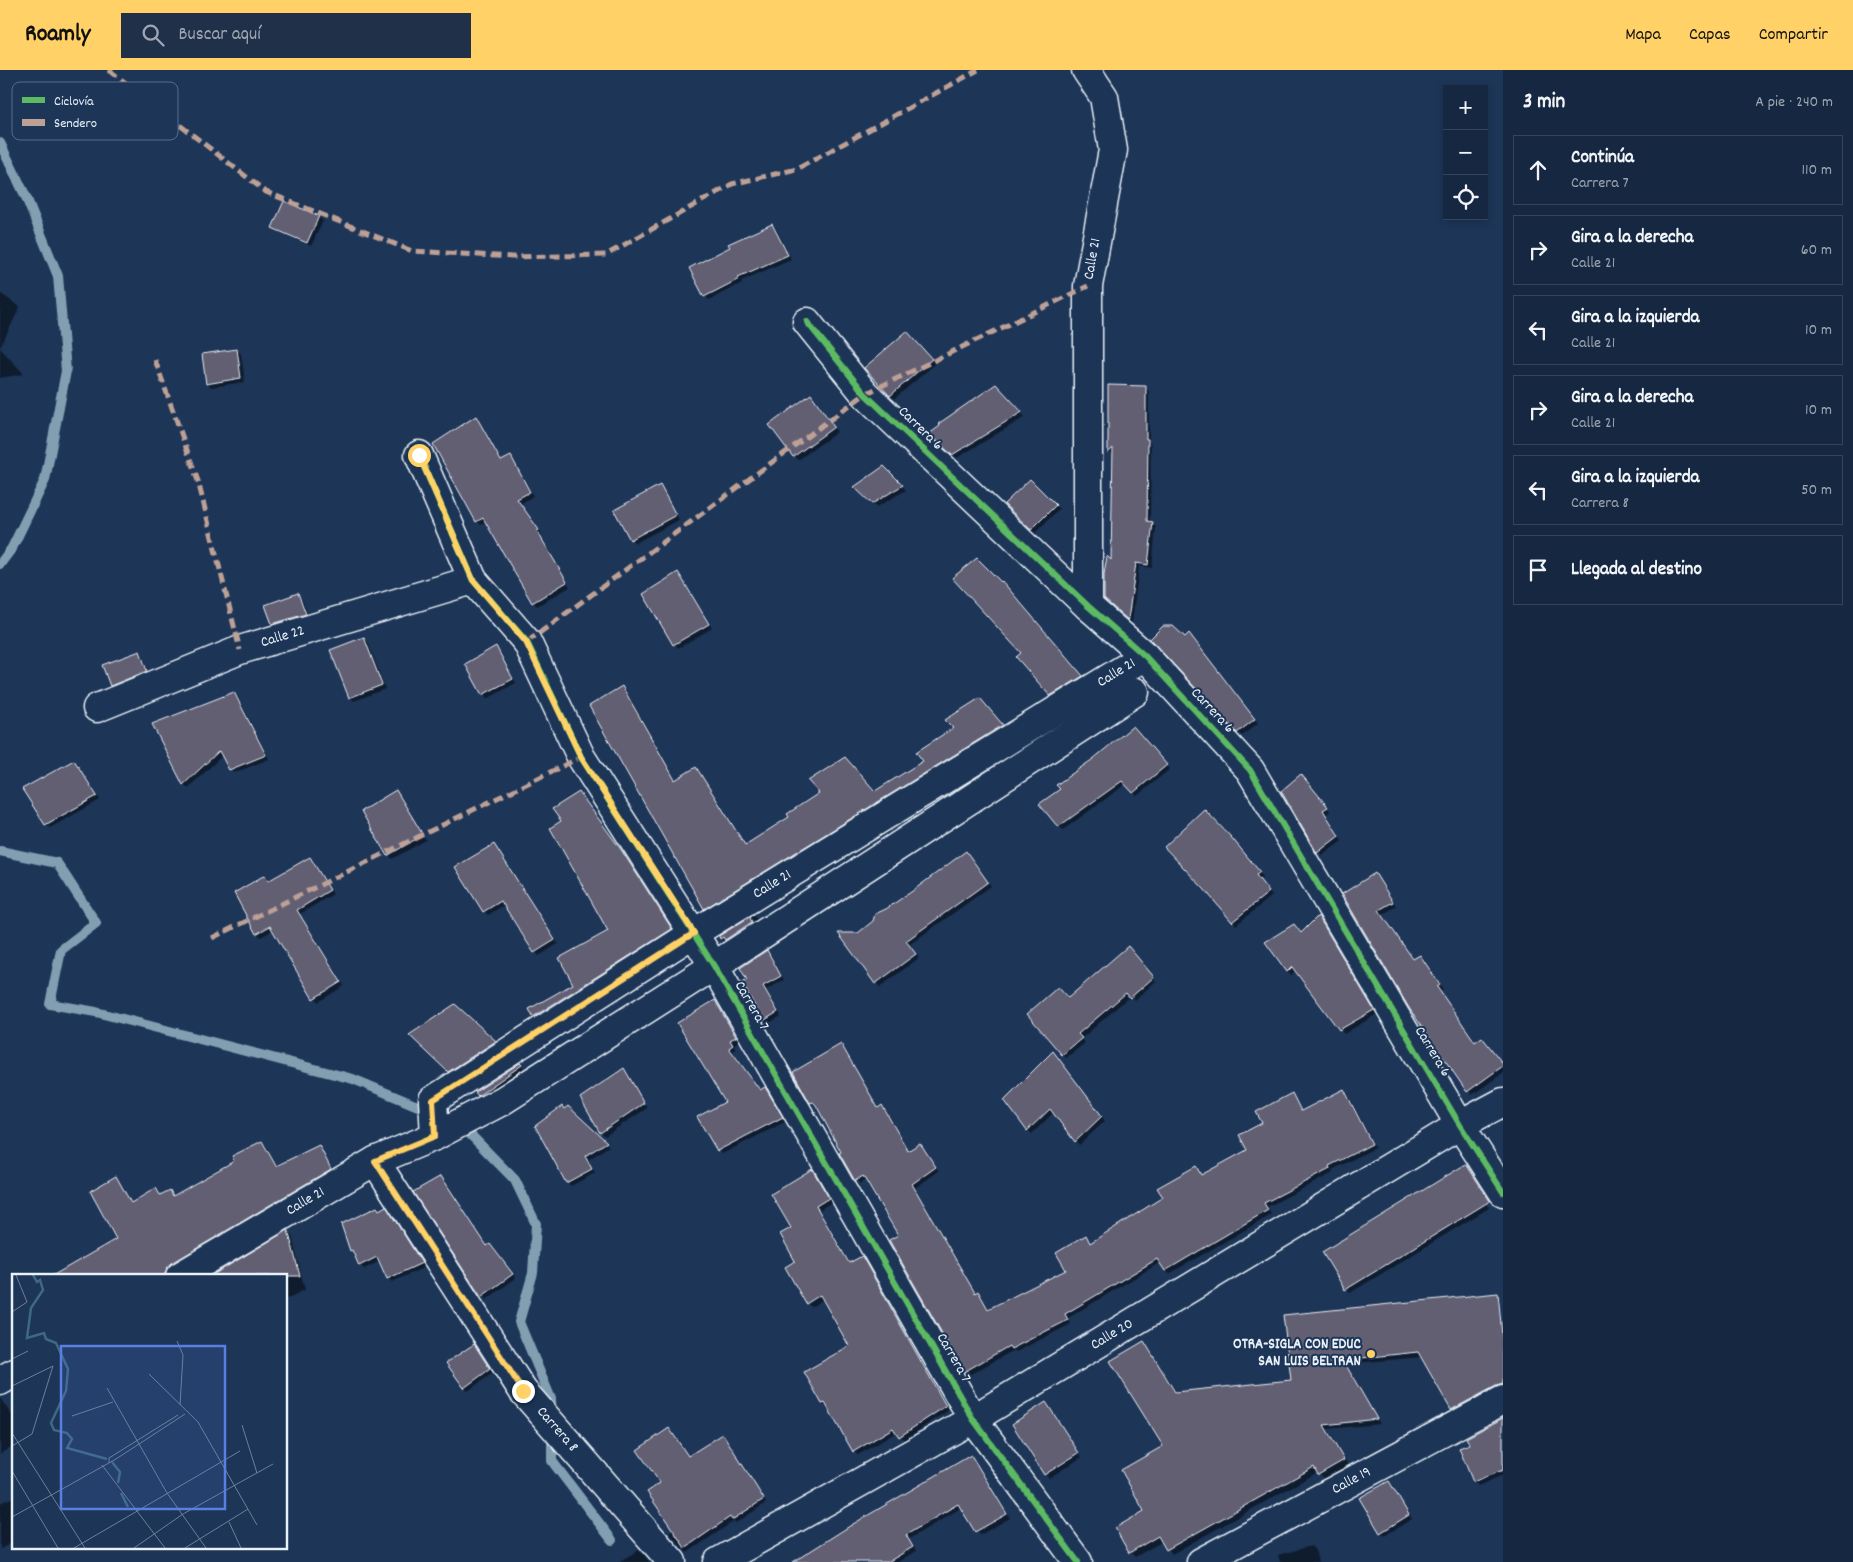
<!DOCTYPE html>
<html lang="es">
<head>
<meta charset="utf-8">
<style>
	body { margin:0; font-family:Dekko,sans-serif; background:#1f3048; color:#f1f3f6 }
	.controls { position:absolute; right:15px; top:15px; display:grid; overflow:hidden; border-radius:0px; box-shadow:0 2px 8px #0003 }
	.controls button { width:45px; height:45px; display:grid; place-items:center; padding:0; border:0; border-bottom:1px solid #35445a; background:#162841; color:#f1f3f6; font:25px sans-serif }
	.stop { position:absolute; width:15px; height:15px; margin:-11px; border:4px solid #ffd166; border-radius:50%; background:#fff }
	.stop.end { background:#ffd166; border-color:#fff; box-shadow:0 1px 5px #0008 }
	.list { margin:0; padding:0; list-style:none }
	h2 { display:flex; justify-content:space-between; align-items:center; height:65px; margin:0; padding:0 20px; font-size:21px }
	h2 small { font-size:16px; font-weight:400; color:#9ea6b1 }
	.list li { display:grid; grid-template-columns:32px 1fr auto; gap:15px; align-items:center; box-sizing:border-box; height:70px; margin:0 10px 10px; padding:0 10px; border:1px solid #35445a; border-radius:0px }
	.list b { display:block; font-size:19px; white-space:nowrap }
	.list p { margin:0; font-size:16px; white-space:nowrap; color:#9ea6b1 }
	.list em { font-size:16px; font-style:normal; color:#9ea6b1 }
	.icon { flex:none; width:28px; height:28px; fill:none; stroke:currentColor; stroke-width:2; stroke-linecap:round; stroke-linejoin:round }
	.map { position:relative; flex:none; width:1503px; height:1492px; overflow:hidden }
	header { display:flex; align-items:center; gap:30px; box-sizing:border-box; height:70px; padding:0 25px; background:#ffd166; color:#111 }
	header strong { font-size:24px }
	nav { display:flex; gap:28px; margin-inline-start:auto; font-size:18px }
	.search { width:350px; height:45px; background:#1f3048; display:flex; align-items:center; gap:12px; box-sizing:border-box; padding:0 18px; border-radius:0px; color:#9ea6b1; font-size:19px }
	main { display:flex }
	aside { flex:1; background:#162841 }
	.map>svg:first-child { display:block }
	.shadow { fill:#0007 }
	.lines { fill:none; stroke-linecap:round; stroke-linejoin:round }
	.stream { stroke:#829fb2; stroke-width:10 }
	.building { fill:#635e73; stroke:#e8f1f8 }
	.street-casing { stroke:#e8f1f8; stroke-width:31 }
	.street { stroke:#1d3557; stroke-width:28 }
	.quiet { stroke:#bda197; stroke-width:5; stroke-dasharray:10 5; stroke-linecap:butt }
	.cycleway-casing { stroke:#1d3557; stroke-width:9 }
	.cycleway { stroke:#5cba63; stroke-width:6 }
	.route { stroke:#ffd166; stroke-width:6 }
	.poi-dot { fill:#ffd166; stroke:#1d3557; stroke-width:2 }
	.labels { text-anchor:middle; dominant-baseline:central; stroke-width:4; stroke-linejoin:round; paint-order:stroke }
	.street-label { font-size:15px; fill:#e8f1f8; stroke:#1d3557 }
	.poi-label { font-size:15px; font-weight:bold; fill:#e8f1f8; stroke:#1d3557; text-anchor:end }
	.inset-river { fill:none; stroke:#3e6983; stroke-width:2.5 }
	.inset-road { fill:none; stroke:#6e8097; stroke-width:1 }
	.view { fill:#5a7fe2; fill-opacity:0.15; stroke:#5a7fe2; stroke-width:2.5 }
	.inset-edge { fill:none; stroke:#e8f1f8; stroke-width:2.5 }
	.key { fill:#1d3557; stroke:#5a6d87; stroke-width:1 }
	.key-label { font-size:14px; fill:#e8f1f8 }
</style>
</head>
<body>
<header>
<strong>Roamly</strong>
<div class="search"><svg class="icon" aria-label="search" viewBox="0 0 24 24"><circle cx="10" cy="10" r="6"/><path d="M15 15l6 6"/></svg>Buscar aquí</div>
<nav><a>Mapa</a><a>Capas</a><a>Compartir</a></nav>
</header>
<main>
<div class="map">
<svg width="1503" height="1492" viewBox="0 0 1503 1492">
	<rect width="100%" height="100%" fill="#1d3557"/>
	<filter id="ink" filterUnits="userSpaceOnUse"><feTurbulence type="fractalNoise" baseFrequency=".02" numOctaves="2"/><feDisplacementMap in="SourceGraphic" scale="10" xChannelSelector="R" yChannelSelector="G"/><feConvolveMatrix kernelMatrix="1 2 1 2 8 2 1 2 1" color-interpolation-filters="sRGB"/></filter>
	<g filter="url(#ink)">
		<g class="shadow">
			<polygon points="285,133 319,147 323,151 311,176 278,161 274,158"/>
			<polygon points="772,155 776,159 791,189 741,211 742,213 709,230 705,226"/>
			<polygon points="0,223 20,237 0,278 24,304 0,308"/>
			<polygon points="910,266 935,294 894,329 866,298"/>
			<polygon points="237,280 241,284 245,312 211,317 207,313"/>
			<polygon points="996,316 1025,347 957,388 931,364"/>
			<polygon points="1110,316 1145,317 1149,321 1149,372 1151,374 1150,452 1156,457 1152,498 1139,496 1132,553 1109,533 1112,493 1114,386 1110,382"/>
			<polygon points="815,330 837,362 798,390 771,355"/>
			<polygon points="476,348 480,352 502,392 510,387 514,391 533,426 520,434 542,464 540,465 570,517 537,536 533,532 486,452 481,455 477,451"/>
			<polygon points="883,398 906,420 877,437 856,417"/>
			<polygon points="1030,410 1059,439 1035,463 1006,434"/>
			<polygon points="660,417 664,421 679,450 635,473 631,469"/>
			<polygon points="678,504 712,558 678,578 644,524"/>
			<polygon points="1001,513 1006,516 1086,610 1055,629 1051,625 1023,583"/>
			<polygon points="298,525 302,529 309,548 277,557 273,553"/>
			<polygon points="364,568 368,572 385,619 354,631 350,627"/>
			<polygon points="1193,568 1258,653 1242,666 1238,662 1185,569"/>
			<polygon points="495,578 499,582 516,613 487,629 466,594"/>
			<polygon points="139,583 143,587 150,605 115,619 111,615"/>
			<polygon points="622,617 626,621 676,711 696,699 745,776 875,722 925,691 954,659 984,634 1006,659 708,842 705,838"/>
			<polygon points="234,623 238,627 269,689 234,703 223,685 188,718 184,714 153,655"/>
			<polygon points="1132,658 1170,699 1137,726 1126,714 1063,760 1059,756 1062,719 1058,715"/>
			<polygon points="74,691 100,730 50,758 46,754"/>
			<polygon points="1305,710 1330,741 1326,745 1342,771 1322,786 1282,721"/>
			<polygon points="396,722 426,770 392,789 362,741"/>
			<polygon points="583,727 626,786 675,863 538,950 530,940 574,915 609,862 563,752"/>
			<polygon points="1208,744 1263,807 1259,810 1272,826 1236,855 1233,851"/>
			<polygon points="494,775 558,874 539,886 504,835 488,845 484,841"/>
			<polygon points="970,786 991,816 909,875 919,888 880,917 876,913 859,865 887,840"/>
			<polygon points="310,788 333,824 300,844 344,916 318,932 273,860 261,867 257,863 264,806 269,812"/>
			<polygon points="1375,804 1396,836 1382,845 1414,890 1420,886 1424,890 1443,920 1440,922 1475,973 1482,968 1503,995 1503,1003 1472,1025 1410,937 1343,825"/>
			<polygon points="754,846 757,849 753,852 755,857 730,873 727,871 725,872 742,861 741,859 723,870 721,868 721,866"/>
			<polygon points="1318,848 1377,944 1344,964 1296,900 1291,905 1288,901 1301,864"/>
			<polygon points="767,882 771,886 784,910 766,920 781,946 768,954 764,950 749,911"/>
			<polygon points="1132,882 1156,911 1135,930 1130,926 1081,969 1085,973 1066,988 1063,984 1068,930"/>
			<polygon points="715,931 739,971 733,975 736,979 732,982 761,1021 765,1019 769,1023 785,1052 722,1084 698,1047 727,1033"/>
			<polygon points="455,935 499,976 453,1005 411,966"/>
			<polygon points="841,976 879,1039 882,1037 886,1040 909,1082 920,1075 939,1101 915,1118 976,1224 978,1223 982,1227 989,1240 1068,1201 1085,1167 1091,1174 1164,1127 1199,1102 1202,1106 1249,1080 1264,1053 1292,1025 1302,1041 1344,1020 1348,1024 1375,1078 1332,1100 1333,1103 1267,1137 1271,1145 1169,1204 1161,1192 1068,1248 1071,1254 1016,1282 1014,1280 969,1305 965,1301 899,1165 866,1109 860,1114 856,1110 843,1082 816,1036 811,1032"/>
			<polygon points="1057,986 1105,1051 1079,1075 1054,1042 1032,1064 1028,1060"/>
			<polygon points="520,994 525,1000 483,1029 477,1022"/>
			<polygon points="624,1000 628,1004 647,1038 605,1066 601,1062"/>
			<polygon points="568,1038 609,1076 588,1090 595,1103 571,1116 567,1112 565,1040"/>
			<polygon points="262,1072 266,1076 277,1097 319,1076 322,1080 334,1103 169,1206 69,1206 118,1169 116,1107 132,1133 156,1120 161,1126 169,1121 174,1127 235,1091"/>
			<polygon points="812,1101 832,1132 819,1140 850,1194 862,1188 865,1191 949,1340 904,1370 897,1362 858,1385 854,1382 828,1337 827,1337 823,1334 851,1276 824,1229 811,1237 807,1233 797,1192 792,1159"/>
			<polygon points="1467,1101 1489,1138 1350,1223 1324,1183"/>
			<polygon points="441,1108 488,1177 494,1179 516,1208 486,1230 415,1122"/>
			<polygon points="379,1141 389,1142 425,1197 392,1212 388,1208 380,1191 364,1199 360,1195 355,1184 351,1180"/>
			<polygon points="288,1162 292,1166 305,1220 286,1229"/>
			<polygon points="1285,1246 1501,1257 1503,1260 1503,1310 1422,1287 1346,1294 1380,1354 1327,1359 1348,1395 1324,1409 1318,1402 1172,1484 1163,1471 1135,1487 1130,1482 1146,1442 1165,1377 1143,1273 1148,1278 1177,1323 1292,1311"/>
			<polygon points="474,1275 493,1303 468,1321 465,1317"/>
			<polygon points="0,1328 14,1348 14,1375 0,1384"/>
			<polygon points="1046,1333 1082,1387 1049,1408 1045,1404"/>
			<polygon points="1503,1360 1503,1405 1478,1416 1475,1412 1461,1381"/>
			<polygon points="726,1370 766,1433 736,1453 734,1451 687,1483 669,1463 674,1460 688,1387"/>
			<polygon points="971,1387 1010,1448 980,1465 961,1438 909,1469 916,1481 898,1492 806,1492"/>
			<polygon points="1390,1415 1412,1449 1384,1466 1381,1462"/>
			<polygon points="14,1427 14,1472 0,1479 0,1433"/>
			<polygon points="1311,1476 1315,1480 1318,1492 1280,1492 1278,1485"/>
			<polygon points="639,1480 650,1492 618,1492"/>
		</g>
		<g class="lines">
			<g class="stream">
				<polyline points="0,73 26,127 58,206 66,301 45,410 12,478 0,494"/>
				<polyline points="0,781 57,793 96,853 61,880 50,934 96,942 353,1009 432,1042"/>
				<polyline points="461,1055 515,1110 536,1154 533,1203 519,1252 551,1329 552,1345"/>
				<polyline points="552,1362 552,1391 612,1470"/>
			</g>
		</g>
		<g class="building">
			<polygon points="284,131 319,146 307,173 272,158"/>
			<polygon points="772,154 788,185 738,207 739,209 704,227 689,198 730,177 728,174"/>
			<polygon points="907,261 932,289 890,326 864,298"/>
			<polygon points="237,279 241,308 206,314 202,284"/>
			<polygon points="996,314 1022,342 952,385 929,364 940,356 938,354"/>
			<polygon points="1108,315 1146,316 1146,369 1148,369 1147,451 1153,452 1148,495 1136,493 1128,550 1104,529 1104,504 1107,486 1111,490 1113,378 1108,383"/>
			<polygon points="811,324 834,357 793,387 769,355"/>
			<polygon points="476,346 501,391 511,386 530,422 517,429 539,460 537,461 567,512 532,533 483,448 476,452 433,374"/>
			<polygon points="884,396 903,415 872,434 854,417"/>
			<polygon points="1030,409 1056,435 1031,460 1004,434"/>
			<polygon points="660,415 676,445 630,470 614,440"/>
			<polygon points="977,488 1001,512 1002,511 1083,606 1050,626 1016,587 1021,583 952,508"/>
			<polygon points="678,502 709,554 673,575 643,524"/>
			<polygon points="298,523 306,544 272,554 265,535"/>
			<polygon points="1163,556 1173,556 1185,567 1189,563 1255,649 1237,663 1150,569"/>
			<polygon points="364,567 382,615 349,628 330,580"/>
			<polygon points="496,576 513,609 482,625 465,594"/>
			<polygon points="140,581 147,601 110,616 102,595"/>
			<polygon points="622,616 675,710 696,697 745,775 789,747 787,744 819,723 808,711 845,687 875,721 923,691 916,682 953,658 945,650 980,628 1003,655 704,839 589,636"/>
			<polygon points="234,622 266,685 229,700 219,681 183,715 152,654"/>
			<polygon points="1133,656 1167,695 1133,723 1122,711 1058,757 1039,734 1060,719 1056,715 1093,689"/>
			<polygon points="74,690 97,726 45,755 22,719"/>
			<polygon points="1301,704 1328,737 1323,740 1339,766 1317,783 1281,721"/>
			<polygon points="396,720 423,765 387,786 361,741"/>
			<polygon points="579,722 622,781 672,859 533,947 529,939 573,914 559,888 608,861 550,758 561,751 552,739"/>
			<polygon points="1204,739 1231,767 1260,802 1256,805 1269,822 1232,852 1204,819 1164,777"/>
			<polygon points="494,774 555,870 534,883 501,831 483,842 455,797"/>
			<polygon points="966,781 988,812 906,871 916,884 875,914 838,863 858,863 873,851 875,844 886,839 911,822"/>
			<polygon points="310,787 330,820 297,840 341,912 313,929 270,856 256,864 234,823 265,805 268,811"/>
			<polygon points="1375,803 1393,832 1379,840 1413,889 1420,885 1440,915 1437,917 1475,972 1482,967 1503,994 1503,996 1467,1022 1409,938 1342,824"/>
			<polygon points="754,844 750,848 752,852 725,870 723,867 720,869 719,866"/>
			<polygon points="1318,846 1374,940 1339,960 1292,897 1287,902 1265,872 1294,854 1301,863"/>
			<polygon points="1128,876 1154,907 1130,928 1126,923 1078,964 1082,968 1062,985 1027,944 1058,917 1068,928"/>
			<polygon points="767,880 781,906 763,916 778,942 763,951 742,913 747,910 740,898"/>
			<polygon points="715,930 736,967 730,970 733,975 729,978 760,1020 765,1017 783,1047 717,1081 697,1047 725,1032 677,953"/>
			<polygon points="455,934 496,971 448,1002 409,965"/>
			<polygon points="841,974 878,1038 882,1035 908,1081 920,1073 936,1097 912,1114 975,1223 978,1221 988,1239 1066,1200 1056,1183 1086,1165 1090,1173 1163,1127 1157,1118 1196,1096 1201,1105 1247,1080 1239,1065 1262,1053 1256,1042 1292,1023 1301,1041 1344,1019 1372,1074 1329,1096 1330,1099 1264,1133 1268,1140 1165,1201 1157,1189 1065,1244 1068,1250 1011,1279 1009,1276 964,1302 889,1170 898,1165 863,1106 855,1111 839,1083 841,1082 816,1035 813,1032 810,1033 793,1002"/>
			<polygon points="1053,981 1102,1046 1075,1072 1050,1039 1027,1061 1004,1030"/>
			<polygon points="520,993 522,995 479,1025 478,1026 475,1022"/>
			<polygon points="624,998 644,1033 600,1063 580,1028"/>
			<polygon points="562,1036 564,1039 568,1036 607,1072 585,1086 592,1099 566,1113 535,1056"/>
			<polygon points="262,1071 276,1096 319,1075 331,1099 172,1193 167,1198 164,1206 52,1206 116,1169 90,1121 116,1106 131,1133 156,1118 160,1125 170,1120 173,1126 234,1091 232,1086"/>
			<polygon points="1466,1094 1490,1131 1345,1220 1322,1182"/>
			<polygon points="812,1099 829,1128 816,1136 849,1193 862,1186 946,1336 899,1367 893,1358 853,1382 825,1333 822,1334 804,1302 849,1276 820,1225 806,1234 785,1197 795,1191 780,1164 791,1158 771,1124"/>
			<polygon points="441,1106 487,1176 490,1174 513,1204 481,1227 413,1122"/>
			<polygon points="386,1136 422,1193 387,1209 377,1187 359,1196 352,1180 350,1181 341,1154 377,1137 379,1140"/>
			<polygon points="288,1160 300,1206 211,1206"/>
			<polygon points="1498,1223 1503,1275 1503,1314 1496,1316 1451,1340 1418,1282 1343,1290 1377,1349 1324,1355 1344,1390 1318,1405 1314,1397 1166,1480 1158,1466 1129,1483 1115,1458 1144,1441 1121,1400 1163,1376 1110,1291 1144,1271 1175,1322 1291,1310 1283,1245"/>
			<polygon points="474,1274 490,1299 464,1318 446,1293"/>
			<polygon points="1046,1332 1079,1383 1044,1405 1012,1354"/>
			<polygon points="1503,1348 1503,1400 1473,1412 1459,1378 1470,1374 1466,1368"/>
			<polygon points="669,1358 688,1386 723,1364 764,1429 732,1450 730,1447 685,1478 647,1422 660,1413 637,1380"/>
			<polygon points="971,1385 1007,1444 975,1462 958,1434 906,1465 913,1477 888,1492 793,1492 853,1454"/>
			<polygon points="1389,1411 1409,1445 1380,1463 1359,1428"/>
		</g>
		<g class="lines">
			<defs>
				<g id="street">
					<polyline points="1086,0 1104,27 1113,80 1088,216 1088,536"/>
					<polyline points="807,252 865,324 1088,536 1145,586 1250,700 1460,1055 1503,1122"/>
					<polyline points="419,385 473,510 527,572 581,687 714,896 973,1349 1078,1492"/>
					<path id="s1" d="M97,638L240,580L473,510"/>
					<path id="s2" d="M435,1066L433,1030L694,863L1145,586"/>
					<path id="s3" d="M375,1091L523,1321L672,1492"/>
					<path id="s4" d="M180,1206L375,1091L435,1066L502,1031L714,896L1135,622"/>
					<polyline points="0,1311 14,1303"/>
					<path id="s5" d="M718,1492L973,1349L1460,1055L1503,1032"/>
					<path id="s6" d="M1201,1492L1503,1330"/>
				</g>
			</defs>
			<use href="#street" class="street-casing"/>
			<use href="#street" class="street"/>
			<g class="quiet">
				<polyline points="109,0 266,122 412,181 512,187 606,185 732,114 797,99 978,0"/>
				<polyline points="155,290 198,411 240,580"/>
				<polyline points="527,572 865,324 1088,216"/>
				<polyline points="212,868 581,687"/>
			</g>
			<defs>
				<g id="cycleway">
					<polyline points="807,252 865,324 1088,536 1145,586 1250,700 1460,1055 1503,1122"/>
					<polyline points="419,385 473,510 527,572 581,687 714,896 973,1349 1078,1492"/>
				</g>
			</defs>
			<use href="#cycleway" class="cycleway-casing"/>
			<use href="#cycleway" class="cycleway"/>
		</g>
	</g>
	<g class="lines" filter="url(#ink)">
		<polyline class="route" points="419,385 473,510 526,572 581,687 694,863 433,1030 435,1066 375,1091 523,1321"/>
	</g>
	<circle class="poi-dot" cx="1371" cy="1284" r="5"/>
	<g class="labels">
		<g class="street-label">
			<text transform="translate(1093 189) rotate(-80)">Calle 21</text>
			<text transform="translate(920 359) rotate(44)">Carrera 6</text>
			<text stroke="none"><textPath href="#s1" startOffset="199">Calle 22</textPath></text>
			<text stroke="none"><textPath href="#s2" startOffset="842">Calle 21</textPath></text>
			<text transform="translate(1212 641) rotate(47)">Carrera 6</text>
			<text stroke="none"><textPath href="#s2" startOffset="438">Calle 21</textPath></text>
			<text transform="translate(751 936) rotate(60)">Carrera 7</text>
			<text transform="translate(1432 982) rotate(59)">Carrera 6</text>
			<text stroke="none"><textPath href="#s4" startOffset="146">Calle 21</textPath></text>
			<text stroke="none"><textPath href="#s5" startOffset="455">Calle 20</textPath></text>
			<text transform="translate(953 1288) rotate(60)">Carrera 7</text>
			<text stroke="none"><textPath href="#s3" startOffset="325">Carrera 8</textPath></text>
			<text stroke="none"><textPath href="#s6" startOffset="171">Calle 19</textPath></text>
		</g>
		<g class="poi-label">
			<text x="1361" y="1275">OTRA-SIGLA CON EDUC<tspan x="1361" dy="17">SAN LUIS BELTRAN</tspan></text>
		</g>
	</g>
	<g transform="translate(12 1204)">
		<rect width="275" height="275" fill="#1d3557"/>
		<path class="inset-river" d="M21,1L25,8L28,6L31,16L19,34L15,64L32,59L34,65L44,69L56,95L54,117L39,149L42,156L55,159L60,165L55,174L95,185M100,188L108,198L106,209M109,219L116,233"/>
		<path class="inset-road" d="M0,38L15,28L4,1M165,67L171,81L168,131M0,85L16,77M137,100L186,148L245,251M0,112L41,92L20,160L0,172M95,114L155,219L194,274M60,142L101,128M230,151L245,199M0,159L73,274M97,189V184L166,141M90,191L153,274M0,197L46,274M0,243L104,185L173,140M217,248L229,274M62,274L228,177M122,274L171,240L261,190M173,274L236,235"/>
		<path class="view" d="M49,72H213V235H49Z"/>
		<rect width="275" height="275" class="inset-edge"/>
	</g>
	<rect x="12" y="12" width="166" height="58" rx="8" class="key"/>
	<rect x="22" y="27" width="23" height="6" fill="#5cba63"/>
	<rect x="22" y="49" width="23" height="7" fill="#bda197"/>
	<g class="key-label">
		<text x="54" y="35">Ciclovía</text>
		<text x="54" y="57">Sendero</text>
	</g>
</svg>
<div class="controls">
<button>+</button>
<button>−</button>
<button><svg class="icon" aria-label="locate" viewBox="0 0 24 24"><circle cx="12" cy="12" r="6"/><path d="M12 2v4M12 18v4M2 12h4M18 12h4"/></svg></button>
</div>
<div class="stop" style="left:419px;top:385px"></div>
<div class="stop end" style="left:523px;top:1321px"></div>
</div>
<aside>
<h2>3 min<small>A pie · 240 m</small></h2>
<ul class="list">
<li><svg class="icon" aria-label="ahead" viewBox="0 0 24 24"><path d="M12 20V5M6 11l6-6 6 6"/></svg><div><b>Continúa</b><p>Carrera 7</p></div><em>110 m</em></li>
<li><svg class="icon" aria-label="right" viewBox="0 0 24 24"><path d="M7 20v-9h11M14 6l5 5-5 5"/></svg><div><b>Gira a la derecha</b><p>Calle 21</p></div><em>60 m</em></li>
<li><svg class="icon" aria-label="left" viewBox="0 0 24 24"><path d="M17 20v-9H6M10 6l-5 5 5 5"/></svg><div><b>Gira a la izquierda</b><p>Calle 21</p></div><em>10 m</em></li>
<li><svg class="icon" aria-label="right" viewBox="0 0 24 24"><path d="M7 20v-9h11M14 6l5 5-5 5"/></svg><div><b>Gira a la derecha</b><p>Calle 21</p></div><em>10 m</em></li>
<li><svg class="icon" aria-label="left" viewBox="0 0 24 24"><path d="M17 20v-9H6M10 6l-5 5 5 5"/></svg><div><b>Gira a la izquierda</b><p>Carrera 8</p></div><em>50 m</em></li>
<li><svg class="icon" aria-label="arrive" viewBox="0 0 24 24"><path d="M6 21V4h12l-3 4 3 4H6"/></svg><div><b>Llegada al destino</b></div></li>
</ul>
</aside>
</main>
</body>
</html>
